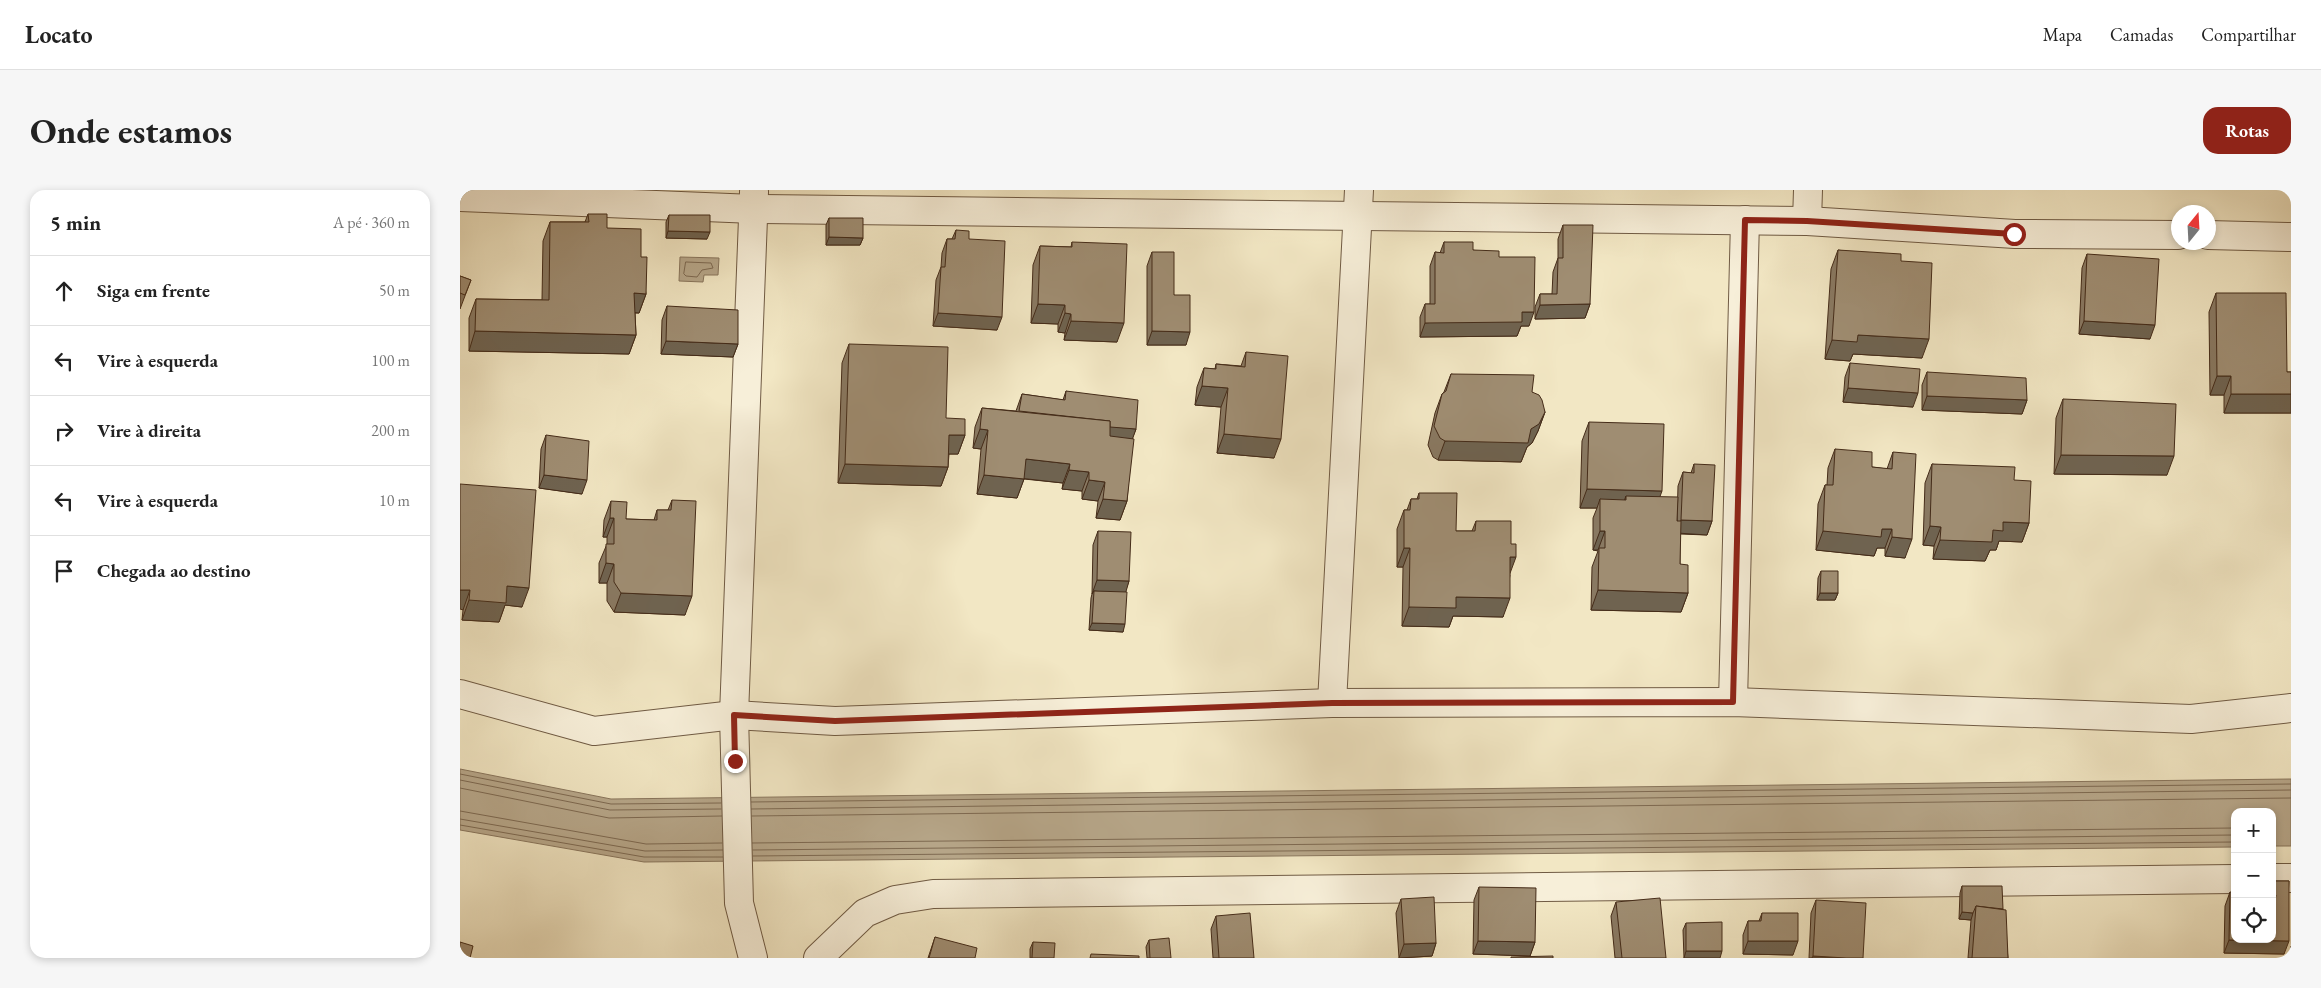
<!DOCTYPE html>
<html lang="pt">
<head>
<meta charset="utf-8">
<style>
	body { margin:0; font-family:"EB Garamond",serif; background:#f6f6f6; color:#222 }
	.controls { position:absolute; right:15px; bottom:15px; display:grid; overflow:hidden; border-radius:10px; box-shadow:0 2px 8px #0003 }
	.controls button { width:45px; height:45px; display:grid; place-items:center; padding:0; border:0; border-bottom:1px solid #e0e0e0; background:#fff; color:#222; font:25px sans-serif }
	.compass { position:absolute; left:1711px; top:15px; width:45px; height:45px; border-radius:50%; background:#fff; box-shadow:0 2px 8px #0003; rotate:18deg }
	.stop { position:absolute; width:15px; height:15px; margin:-11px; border:4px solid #8f2418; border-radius:50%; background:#fff }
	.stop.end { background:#8f2418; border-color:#fff; box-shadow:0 1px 5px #0008 }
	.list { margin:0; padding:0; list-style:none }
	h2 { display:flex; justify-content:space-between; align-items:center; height:65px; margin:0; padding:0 20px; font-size:21px }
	h2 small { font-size:16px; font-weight:400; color:#767676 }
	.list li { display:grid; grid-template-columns:32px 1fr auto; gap:15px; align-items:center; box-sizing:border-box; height:70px; padding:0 20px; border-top:1px solid #e0e0e0 }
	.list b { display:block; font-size:19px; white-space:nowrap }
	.list em { font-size:16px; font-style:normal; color:#767676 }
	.icon { flex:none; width:28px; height:28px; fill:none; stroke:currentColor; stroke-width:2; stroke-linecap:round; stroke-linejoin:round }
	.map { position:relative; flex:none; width:1831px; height:768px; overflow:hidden; border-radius:15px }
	header { display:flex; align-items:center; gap:30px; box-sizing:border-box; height:70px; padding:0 25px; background:#fff; border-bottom:1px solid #e0e0e0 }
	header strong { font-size:24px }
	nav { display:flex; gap:28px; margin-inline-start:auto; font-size:18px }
	.intro { display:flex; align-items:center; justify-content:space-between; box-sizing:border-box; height:120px; padding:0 30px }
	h1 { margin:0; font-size:35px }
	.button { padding:12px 22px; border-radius:15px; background:#8f2418; color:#fff; font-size:18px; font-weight:700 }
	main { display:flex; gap:30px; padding:0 30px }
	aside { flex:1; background:#fff; border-radius:15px; box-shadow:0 2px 8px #0003 }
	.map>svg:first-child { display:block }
	.water { fill:#b7a78a; stroke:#89765d }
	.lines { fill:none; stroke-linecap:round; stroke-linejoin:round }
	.shore { stroke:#7e6a52; stroke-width:1 }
	.minor-casing { stroke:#705b44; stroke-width:30 }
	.minor { stroke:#f7efd9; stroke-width:28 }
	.wall { fill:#897962; stroke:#452c19 }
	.shaded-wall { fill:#6f6350; stroke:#452c19 }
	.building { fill:#9f8d72; stroke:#452c19 }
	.route { stroke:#8f2418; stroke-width:6 }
</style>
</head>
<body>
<header>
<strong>Locato</strong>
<nav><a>Mapa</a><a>Camadas</a><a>Compartilhar</a></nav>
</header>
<div class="intro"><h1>Onde estamos</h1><a class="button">Rotas</a></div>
<main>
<aside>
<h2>5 min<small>A pé · 360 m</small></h2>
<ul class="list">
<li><svg class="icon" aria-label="ahead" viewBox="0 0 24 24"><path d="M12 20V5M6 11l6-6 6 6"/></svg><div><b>Siga em frente</b></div><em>50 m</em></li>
<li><svg class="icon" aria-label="left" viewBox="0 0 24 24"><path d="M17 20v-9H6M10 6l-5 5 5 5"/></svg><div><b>Vire à esquerda</b></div><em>100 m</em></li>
<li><svg class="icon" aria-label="right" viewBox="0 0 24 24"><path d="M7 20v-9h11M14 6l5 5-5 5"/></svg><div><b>Vire à direita</b></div><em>200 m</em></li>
<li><svg class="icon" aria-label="left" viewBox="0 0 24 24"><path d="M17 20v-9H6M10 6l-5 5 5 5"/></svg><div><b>Vire à esquerda</b></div><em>10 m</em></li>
<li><svg class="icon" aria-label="arrive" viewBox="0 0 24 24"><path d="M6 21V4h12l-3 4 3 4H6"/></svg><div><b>Chegada ao destino</b></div></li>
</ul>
</aside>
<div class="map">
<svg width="1831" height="768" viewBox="0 0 1831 768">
	<rect width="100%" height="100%" fill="#f2e7c4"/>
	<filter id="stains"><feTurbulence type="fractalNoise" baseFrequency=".004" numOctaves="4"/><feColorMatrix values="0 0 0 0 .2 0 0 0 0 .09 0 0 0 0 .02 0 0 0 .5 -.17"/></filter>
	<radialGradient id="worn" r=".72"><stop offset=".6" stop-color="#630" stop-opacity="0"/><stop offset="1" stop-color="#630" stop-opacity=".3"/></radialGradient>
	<g class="water">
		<polygon points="220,67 259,68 258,85 244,85 243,92 219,91"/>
		<polygon points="0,579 151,609 1831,589 1831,656 1812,656 1812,622 1775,622 1775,657 184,672 0,640"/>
	</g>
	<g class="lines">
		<g class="shore">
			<polygon points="226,72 251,73 253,78 242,80 237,87 226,86 224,84"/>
			<polyline points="0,584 151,614 261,613"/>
			<polyline points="0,590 150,620 261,619"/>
			<polyline points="0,598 149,628 262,626"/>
			<polyline points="291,612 1831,594"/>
			<polyline points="291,619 1831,600"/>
			<polyline points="0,621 186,654 262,653"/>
			<polyline points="292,626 1831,608"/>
			<polyline points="0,629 185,661 263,660"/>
			<polyline points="0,635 184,667 263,667"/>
			<polyline points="292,653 1775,638"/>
			<polyline points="293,660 1775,645"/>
			<polyline points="293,666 1775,652"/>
		</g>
		<defs>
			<g id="minor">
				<polyline points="0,7 294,19 1347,31 1555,44 1718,45"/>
				<polyline points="1347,31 1348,0"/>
				<polyline points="1748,45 1831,47"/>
				<polyline points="0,504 134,541 274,525 375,531 872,513 1273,512 1731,529 1831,518"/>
				<polyline points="1273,512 1285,30"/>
				<polyline points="872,513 899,0"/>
				<polyline points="1812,688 1831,688"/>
				<polyline points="293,768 279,713 274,525 294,2"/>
				<polyline points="358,768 405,723 435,710 473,704 1775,689"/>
			</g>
		</defs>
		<use href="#minor" class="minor-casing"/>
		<use href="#minor" class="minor"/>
	</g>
	<g class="wall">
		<polygon points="128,24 181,67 186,104 179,123 175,123 176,145 169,164 9,161 9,128 16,109 82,110 83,51 90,32 125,32"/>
		<polygon points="209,25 247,49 206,48 206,32"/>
		<polygon points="369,28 403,48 400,55 366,55 366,35"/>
		<polygon points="1103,35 1130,114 1125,128 1075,129 1075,117 1080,104 1092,104 1093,82 1098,68 1098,49"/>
		<polygon points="496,40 509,49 537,140 473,136 476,90 481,77 482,63 487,49 492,49"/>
		<polygon points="612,52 657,152 604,150 605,143 598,142 598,134 571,133 573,75 580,56 611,57"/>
		<polygon points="984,52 1013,60 1039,67 1069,136 1061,136 1057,146 960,147 960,127 965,114 970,114 970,76 975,62 980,63"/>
		<polygon points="1378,60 1441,71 1462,168 1393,164 1390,171 1365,169 1371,79"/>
		<polygon points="692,62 714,105 726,155 687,155 687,76"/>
		<polygon points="1627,64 1690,149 1619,144 1622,78"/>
		<polygon points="0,86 11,90 0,119"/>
		<polygon points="1756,103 1827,182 1831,182 1831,223 1764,223 1764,205 1750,205 1749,122"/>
		<polygon points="207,116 278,154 273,167 201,164 202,130"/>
		<polygon points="389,154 505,245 498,264 489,264 488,277 481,296 378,293 382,173"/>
		<polygon points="786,162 814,268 757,263 761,217 735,215 737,197 744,178 755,179 756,174 781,176"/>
		<polygon points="1390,173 1453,217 1383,212 1385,187"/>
		<polygon points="1467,182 1567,210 1562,224 1462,220 1462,195"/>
		<polygon points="991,184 1072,202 1085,222 1078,241 1072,253 1067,257 1061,272 978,270 973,267 968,255 975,223 982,204 984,202"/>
		<polygon points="606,201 676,239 672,249 667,311 660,330 636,328 638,311 622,309 622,301 602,299 603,293 564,289 557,308 517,304 521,259 513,258 515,237 522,218 556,221 562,204 603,210"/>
		<polygon points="1603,209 1707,285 1594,284 1596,228"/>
		<polygon points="1129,232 1200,307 1217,331 1218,296 1223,282 1231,283 1234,274 1252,331 1247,345 1220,344 1220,374 1228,403 1221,422 1131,420 1132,377 1138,361 1133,360 1133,328 1137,318 1120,318 1122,251"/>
		<polygon points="86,245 122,304 79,298 81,259"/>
		<polygon points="1375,259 1412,277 1427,279 1433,262 1445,368 1425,366 1425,358 1417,358 1414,366 1356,360 1358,314 1365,295 1367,295 1368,278"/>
		<polygon points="1472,274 1554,290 1569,333 1562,352 1539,351 1536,360 1530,360 1525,371 1473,369 1474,356 1463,355 1465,293"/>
		<polygon points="0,294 62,417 45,415 39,432 2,430 3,420"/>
		<polygon points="959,303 996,341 1012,341 1016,331 1050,385 1043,427 993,426 989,437 942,436 943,377 937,377 937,339 944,320 947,320 951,309 957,309"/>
		<polygon points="212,310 225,425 154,422 147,411 147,393 139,393 139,373 147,354 147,347 143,347 144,330 151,311 166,329 194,330 197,320 208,320"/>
		<polygon points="638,341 669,391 665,402 663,442 629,440 631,408 632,404 633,355"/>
		<polygon points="1361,381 1378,403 1375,410 1357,410 1358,388"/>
		<polygon points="1812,691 1829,691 1824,764 1764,763 1765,716 1770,702 1812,749"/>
		<polygon points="1502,696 1543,719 1548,768 1508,768 1511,730 1499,729 1500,703"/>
		<polygon points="1019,697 1075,752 1070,766 1013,764 1014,710"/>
		<polygon points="941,709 976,753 972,766 939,768 936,723"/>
		<polygon points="1356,710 1403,768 1349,768 1351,723"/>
		<polygon points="1156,712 1206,768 1155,768 1151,726"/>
		<polygon points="1302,723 1333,765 1283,764 1283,745 1288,731 1299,731"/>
		<polygon points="756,726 794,768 753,768 751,739"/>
		<polygon points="1226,733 1260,768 1224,768 1223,740"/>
		<polygon points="475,747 515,768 468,768"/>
		<polygon points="689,750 711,768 687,768 686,757"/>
		<polygon points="573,752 594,768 570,768 570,759"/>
		<polygon points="1831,756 1831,768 1829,768"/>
	</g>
	<g class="shaded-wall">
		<polygon points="208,41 250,42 247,49 206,48"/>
		<polygon points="369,47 403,48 400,55 366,55"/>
		<polygon points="174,103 186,104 179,123 167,122"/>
		<polygon points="578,114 605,115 598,134 571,133"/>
		<polygon points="1130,114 1125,128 1075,129 1080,115"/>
		<polygon points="1062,122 1074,122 1069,136 1061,136 1057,146 960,147 965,133"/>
		<polygon points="478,123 542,127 537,140 473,136"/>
		<polygon points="605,123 611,124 605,143 598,142"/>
		<polygon points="611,131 664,133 657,152 604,150"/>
		<polygon points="1624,131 1695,135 1690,149 1619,144"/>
		<polygon points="15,141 176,145 169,164 9,161"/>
		<polygon points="692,141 730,142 726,155 687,155"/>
		<polygon points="1398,145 1469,149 1462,168 1393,164 1390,171 1365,169 1372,150"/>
		<polygon points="206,151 278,154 273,167 201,164"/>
		<polygon points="1757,186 1771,186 1764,205 1750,205"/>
		<polygon points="742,196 768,198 761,217 735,215"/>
		<polygon points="1388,198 1458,203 1453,217 1383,212"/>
		<polygon points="1771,204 1831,204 1831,223 1764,223"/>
		<polygon points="1467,206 1567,210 1562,224 1462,220"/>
		<polygon points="1085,222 1078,241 1072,253 1067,257 1061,272 978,270 985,251 1071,239"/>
		<polygon points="558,227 676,239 671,253"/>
		<polygon points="520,239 528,240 521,259 513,258"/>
		<polygon points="764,244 821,249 814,268 757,263"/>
		<polygon points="489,245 505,245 498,264 482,264"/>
		<polygon points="1601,265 1714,266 1707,285 1594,284"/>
		<polygon points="566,269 610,274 603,293 559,288"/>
		<polygon points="385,274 488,277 481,296 378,293"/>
		<polygon points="609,280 629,282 622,301 602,299"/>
		<polygon points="84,285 127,290 122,304 79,298"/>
		<polygon points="524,285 564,289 557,308 517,304"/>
		<polygon points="629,290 645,292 638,311 622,309"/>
		<polygon points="1127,299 1202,301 1195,320 1166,310 1166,306 1161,319 1140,309 1137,318 1120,318"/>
		<polygon points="643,309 667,311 660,330 636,328"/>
		<polygon points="150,328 154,328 147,347 143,347"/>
		<polygon points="1221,330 1252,331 1247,345 1217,343"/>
		<polygon points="1543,332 1569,333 1562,352 1539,351 1536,360 1530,360 1525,371 1473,369 1480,350"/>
		<polygon points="1470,336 1481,337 1474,356 1463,355"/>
		<polygon points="1422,339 1432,339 1425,358 1417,358 1414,366 1356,360 1363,341"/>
		<polygon points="1140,341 1145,341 1138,360 1133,360"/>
		<polygon points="1432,347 1452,349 1445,368 1425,366"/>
		<polygon points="944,358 950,358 943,377 937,377"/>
		<polygon points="1050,367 1056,367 1049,386"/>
		<polygon points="146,373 154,374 147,393 139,393"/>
		<polygon points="637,390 669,391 665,405 634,401 632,404"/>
		<polygon points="47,396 69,398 62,417 45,415 39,432 2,430 9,410"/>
		<polygon points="0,400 10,400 3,420 0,419"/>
		<polygon points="1138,400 1228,403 1221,422 1131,420"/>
		<polygon points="161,403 232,406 225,425 154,422"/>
		<polygon points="1360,403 1378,403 1375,410 1357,410"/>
		<polygon points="996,407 1050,408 1043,427 993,426 989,437 942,436 949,417"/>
		<polygon points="632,433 665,434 663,442 629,440"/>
		<polygon points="1812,705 1816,705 1812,715"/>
		<polygon points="1502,722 1513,723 1511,730 1499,729"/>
		<polygon points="1769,750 1829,751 1824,764 1764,763"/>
		<polygon points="1018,751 1075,752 1070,766 1013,764"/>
		<polygon points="1288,751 1338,751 1333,765 1283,764"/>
		<polygon points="976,753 972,766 939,768 944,754"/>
		<polygon points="1226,761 1262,761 1260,768 1224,768"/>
		<polygon points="1353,766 1386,768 1352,768"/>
	</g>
	<g class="building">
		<polygon points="128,24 147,24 147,38 181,39 181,67 187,67 186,104 174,103 176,145 15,141 16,109 89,110 90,32 129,32"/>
		<polygon points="209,25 250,25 250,42 208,41"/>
		<polygon points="369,28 403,28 403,48 369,47"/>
		<polygon points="1103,35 1133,35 1130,114 1080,115 1080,104 1097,104 1098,68 1103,68"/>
		<polygon points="496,40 509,41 509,49 545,51 542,127 478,123 481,77 485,77 487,49 495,49"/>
		<polygon points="612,52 667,54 664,133 611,131 611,124 605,123 605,115 578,114 580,56 612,57"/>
		<polygon points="984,52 1013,52 1013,60 1039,61 1039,67 1075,67 1074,122 1062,122 1062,132 965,133 965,114 975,114 975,62 984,63"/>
		<polygon points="1378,60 1441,64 1441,71 1472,73 1469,149 1398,145 1397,152 1372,150"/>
		<polygon points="692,62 714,62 714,105 730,105 730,142 692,141"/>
		<polygon points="1627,64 1699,69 1695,135 1624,131"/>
		<polygon points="0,86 11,90 5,105 0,103"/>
		<polygon points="1756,103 1826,103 1827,182 1831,182 1831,204 1771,204 1771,186 1757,186"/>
		<polygon points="207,116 278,120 278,154 206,151"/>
		<polygon points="389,154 488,157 486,228 505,229 505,245 489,245 488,277 385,274"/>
		<polygon points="786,162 828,166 821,249 764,244 768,198 742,196 744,178 756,179 756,174 785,177"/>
		<polygon points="1390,173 1460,179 1458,203 1388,198"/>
		<polygon points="1467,182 1566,188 1567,210 1467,206"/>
		<polygon points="991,184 1074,185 1072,202 1079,205 1082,210 1085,222 1079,234 1071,239 1068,253 985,251 980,248 974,236 982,204 986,201"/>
		<polygon points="606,201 678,210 676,239 650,237 650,231 559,221 562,204 605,210"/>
		<polygon points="1603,209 1716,214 1714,266 1601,265"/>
		<polygon points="522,218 650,231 650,246 674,249 667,311 643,309 645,292 629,290 629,282 609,280 610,274 566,269 564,289 524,285 528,240 520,239"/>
		<polygon points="1129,232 1204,234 1202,301 1127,299"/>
		<polygon points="86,245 129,251 127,290 84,285"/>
		<polygon points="1375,259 1412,262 1412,277 1432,279 1433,262 1456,264 1452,349 1432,347 1432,339 1422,339 1421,347 1363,341 1365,295 1373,295"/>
		<polygon points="1234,274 1255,275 1252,331 1221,330 1223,282 1234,283"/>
		<polygon points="1472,274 1555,277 1554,290 1571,291 1569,333 1543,332 1543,341 1533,340 1532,352 1480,350 1481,337 1470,336"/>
		<polygon points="0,294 76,300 69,398 47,396 46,413 9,410 10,400 0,400"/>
		<polygon points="959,303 997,303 996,341 1015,341 1016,331 1051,331 1051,354 1056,354 1056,367 1050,367 1050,408 996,407 996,418 949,417 950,358 944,358 944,320 950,320 951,309 959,309"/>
		<polygon points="1166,306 1218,307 1217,331 1221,331 1220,374 1228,375 1228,403 1138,400 1139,358 1145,358 1145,341 1140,341 1140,309 1166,310"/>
		<polygon points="212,310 236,311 232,406 161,403 154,392 154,374 146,373 146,354 154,354 154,328 150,328 151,311 167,312 166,329 197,330 197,320 211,320"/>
		<polygon points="638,341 671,342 669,391 637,390"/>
		<polygon points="1361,381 1378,381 1378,403 1360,403"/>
		<polygon points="634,401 667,402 665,434 632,433"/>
		<polygon points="1812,691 1829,691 1829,751 1769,750 1770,702 1775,702 1775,749 1812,749 1812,711 1815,711 1816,705 1812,705"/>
		<polygon points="1502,696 1542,696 1543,719 1516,716 1513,723 1502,722"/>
		<polygon points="1019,697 1076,698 1075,752 1018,751"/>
		<polygon points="974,707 976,753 944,754 941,709"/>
		<polygon points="1200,708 1206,768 1162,768 1156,712"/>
		<polygon points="1356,710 1406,713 1403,768 1386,768 1353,766"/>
		<polygon points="1516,716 1546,720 1548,768 1512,768"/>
		<polygon points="790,723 794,768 759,768 756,726"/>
		<polygon points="1302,723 1338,723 1338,751 1288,751 1288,731 1301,731"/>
		<polygon points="1262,732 1262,761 1226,761 1226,733"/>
		<polygon points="475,747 517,758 515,768 469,768"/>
		<polygon points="709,748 711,768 690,768 689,750"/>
		<polygon points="0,752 13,756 10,768 0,768"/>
		<polygon points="573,752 595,753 594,768 572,768"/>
		<polygon points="631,764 679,766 679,768 630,768"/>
		<polygon points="1093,766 1093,768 1051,768 1051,767"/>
	</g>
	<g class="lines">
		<polyline class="route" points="275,571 274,525 375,531 872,513 1273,512 1285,30 1347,31 1554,44"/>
	</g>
	<rect width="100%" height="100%" filter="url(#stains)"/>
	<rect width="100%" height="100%" fill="url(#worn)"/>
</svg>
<div class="controls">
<button>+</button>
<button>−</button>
<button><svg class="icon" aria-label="locate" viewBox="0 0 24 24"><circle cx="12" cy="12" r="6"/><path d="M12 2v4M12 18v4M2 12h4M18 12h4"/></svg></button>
</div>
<svg class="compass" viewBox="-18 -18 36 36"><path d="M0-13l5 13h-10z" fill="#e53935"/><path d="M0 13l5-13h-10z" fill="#767676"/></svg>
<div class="stop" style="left:1554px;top:44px"></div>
<div class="stop end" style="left:275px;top:571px"></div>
</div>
</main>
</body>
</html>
